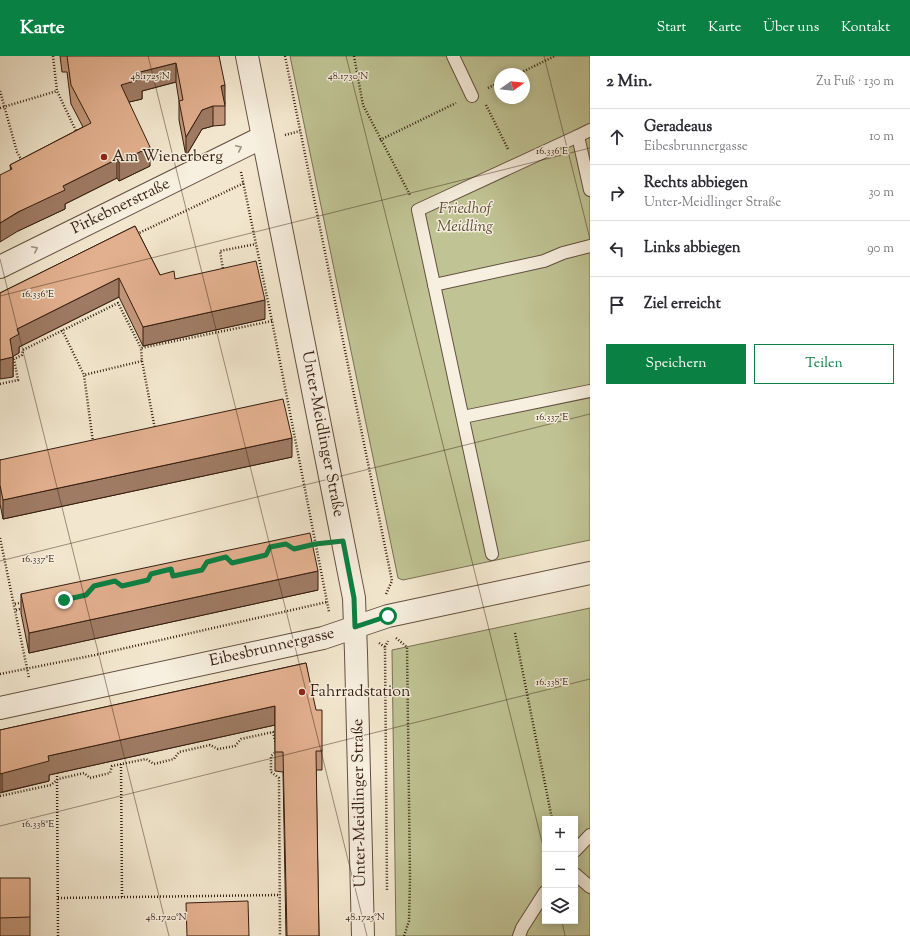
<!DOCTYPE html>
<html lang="de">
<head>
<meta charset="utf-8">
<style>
	body { margin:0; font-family:"Sorts Mill Goudy",serif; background:#f7f7f7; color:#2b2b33 }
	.controls { position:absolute; right:12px; bottom:12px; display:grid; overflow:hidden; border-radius:0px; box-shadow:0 2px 10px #0003 }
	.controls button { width:36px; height:36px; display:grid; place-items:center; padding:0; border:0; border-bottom:1px solid #e1e1e2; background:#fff; color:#2b2b33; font:20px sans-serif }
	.compass { position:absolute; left:494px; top:12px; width:36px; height:36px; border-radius:50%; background:#fff; box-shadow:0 2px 10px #0003; rotate:76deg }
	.stop { position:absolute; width:12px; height:12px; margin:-9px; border:3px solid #0b8043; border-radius:50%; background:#fff }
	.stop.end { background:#0b8043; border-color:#fff; box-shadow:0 1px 4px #0008 }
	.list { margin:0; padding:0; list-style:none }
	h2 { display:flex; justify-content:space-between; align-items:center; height:52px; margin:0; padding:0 16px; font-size:17px }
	h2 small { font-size:13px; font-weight:400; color:#7c7c81 }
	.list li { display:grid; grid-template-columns:26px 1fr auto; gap:12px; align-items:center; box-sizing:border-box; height:56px; padding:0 16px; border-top:1px solid #e1e1e2 }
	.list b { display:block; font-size:15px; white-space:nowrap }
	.list p { margin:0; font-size:13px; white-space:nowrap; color:#7c7c81 }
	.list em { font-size:13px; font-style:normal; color:#7c7c81 }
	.actions { display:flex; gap:8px; padding:12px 16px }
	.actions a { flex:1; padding:9px 0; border:1px solid #0b8043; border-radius:0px; text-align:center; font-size:14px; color:#0b8043 }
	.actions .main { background:#0b8043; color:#fff }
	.icon { flex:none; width:22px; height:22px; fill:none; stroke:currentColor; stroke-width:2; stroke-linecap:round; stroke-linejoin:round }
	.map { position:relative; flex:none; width:590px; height:880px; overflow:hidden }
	header { display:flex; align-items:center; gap:24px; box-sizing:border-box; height:56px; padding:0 20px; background:#0b8043; color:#fff }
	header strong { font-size:19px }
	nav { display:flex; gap:22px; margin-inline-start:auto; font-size:14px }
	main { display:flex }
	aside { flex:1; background:#fff }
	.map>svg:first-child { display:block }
	.green { fill:#c0c495; stroke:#7a7052; fill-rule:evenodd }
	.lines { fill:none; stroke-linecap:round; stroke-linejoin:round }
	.lane-casing { stroke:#64503f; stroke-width:14 }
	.street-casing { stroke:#64503f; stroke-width:24 }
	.path { stroke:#341d0f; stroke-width:2.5; stroke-dasharray:1 2; stroke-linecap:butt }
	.lane { stroke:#f7efdf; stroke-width:12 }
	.street { stroke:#f7efdf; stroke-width:22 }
	.wall { fill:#c3977b; stroke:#341d0f }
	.shaded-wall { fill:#9f7b64; stroke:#341d0f }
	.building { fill:#e3b08f; stroke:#341d0f }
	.oneway { stroke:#9f9081 }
	.route { stroke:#0b8043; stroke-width:5 }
	.ticks { fill:none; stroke:#341d0f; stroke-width:1; stroke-opacity:0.45 }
	.poi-dot { fill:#8f2418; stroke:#f7efdf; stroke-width:1.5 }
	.labels { text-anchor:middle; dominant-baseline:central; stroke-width:3; stroke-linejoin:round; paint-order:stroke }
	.poi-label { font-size:16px; fill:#341d0f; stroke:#f7efdf; text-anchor:start }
	.street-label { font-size:16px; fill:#341d0f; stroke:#f7efdf }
	.park-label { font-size:16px; font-style:italic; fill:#5e4f37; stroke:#f7efdf }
	.ticks-label { font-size:10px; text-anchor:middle; fill:#341d0f; stroke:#f7efdf; stroke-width:3; stroke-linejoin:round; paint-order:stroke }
</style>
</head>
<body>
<header>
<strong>Karte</strong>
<nav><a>Start</a><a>Karte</a><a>Über uns</a><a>Kontakt</a></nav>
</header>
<main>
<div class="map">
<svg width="590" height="880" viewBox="0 0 590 880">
	<rect width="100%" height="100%" fill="#f2e7ce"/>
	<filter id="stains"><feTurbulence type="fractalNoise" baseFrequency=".005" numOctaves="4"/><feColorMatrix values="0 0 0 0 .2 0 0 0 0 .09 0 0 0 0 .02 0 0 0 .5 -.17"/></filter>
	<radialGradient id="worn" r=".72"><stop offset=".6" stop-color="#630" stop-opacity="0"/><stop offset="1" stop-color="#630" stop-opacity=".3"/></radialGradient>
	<g class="green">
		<path d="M290,0H590V484L403,524L398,522ZM500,18H524V42H500Z"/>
		<path d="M590,552V880H396L392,594ZM545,763H575V865H545Z"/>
	</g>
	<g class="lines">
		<defs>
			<g id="lane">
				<polyline points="453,0 472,40"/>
				<polyline points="590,74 578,80 590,134"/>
				<polyline points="434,229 544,205 563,197 590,190"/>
				<polyline points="463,361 590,335"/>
				<polyline points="492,498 418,154 578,80"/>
				<polyline points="575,795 590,779"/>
				<polyline points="575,818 590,831"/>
				<polyline points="519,880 522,872 545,836"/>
			</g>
			<g id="street">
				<polyline points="247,0 354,542 356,597 363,880"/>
				<polyline points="0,211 263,81"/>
				<polyline points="0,652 323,582 388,560 590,517"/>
			</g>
		</defs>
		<use href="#lane" class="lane-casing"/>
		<use href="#street" class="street-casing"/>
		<g class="path">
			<polyline points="53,0 57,35 77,77"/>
			<polyline points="285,0 392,525 386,538"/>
			<polyline points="354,0 363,49 410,139"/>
			<polyline points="518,18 555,0"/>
			<polyline points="488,32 500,26"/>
			<polyline points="0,35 17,96 22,105"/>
			<polyline points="486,49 508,93"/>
			<polyline points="0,52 57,35"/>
			<polyline points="285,79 300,75"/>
			<polyline points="380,84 456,47"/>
			<polyline points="241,116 272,265 329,556"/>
			<polyline points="137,178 244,127"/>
			<polyline points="222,215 223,213 220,195 256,188"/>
			<polyline points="62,274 84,319"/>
			<polyline points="142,305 155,373"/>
			<polyline points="0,328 18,324 14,303 22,299 23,294 118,247 141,292"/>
			<polyline points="93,386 84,319 142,305 141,292 272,265"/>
			<polyline points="0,482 29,622"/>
			<polyline points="15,548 24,546"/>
			<polyline points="16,554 23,552"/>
			<polyline points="515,577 552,763"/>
			<polyline points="396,582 407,591 410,823 409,865 404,880"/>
			<polyline points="379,587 385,591 387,835"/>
			<polyline points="385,591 388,585"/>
			<polyline points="0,618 95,599 327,546"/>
			<polyline points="277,695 271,700 271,716 279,722 280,880"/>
			<polyline points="121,708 122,841"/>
			<polyline points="57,717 58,880"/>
			<polyline points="0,740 51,729 58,723 84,717 90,722 110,717 112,710 146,703 154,708 174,703 179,696 210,689 218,693 235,690 241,683 273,676 276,689"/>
			<polyline points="58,842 279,839"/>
		</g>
		<use href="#lane" class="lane"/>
		<use href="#street" class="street"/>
	</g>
	<g class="wall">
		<polygon points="60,0 219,0 225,48 225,69 213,70 202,73 186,100 179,64 179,45 176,26 142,35 142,43 129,46 150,110 119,125 117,122 65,148 65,153 18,175 10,109 83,71 71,48 67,16 62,16"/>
		<polygon points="135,170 160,219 175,223 265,263 143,290 119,241 19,291 19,297 13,300 13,321 0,237"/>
		<polygon points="292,401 3,463 0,448 0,404"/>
		<polygon points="318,534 29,597 21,557 21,538"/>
		<polygon points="306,607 322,695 322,714 316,714 319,880 286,880 283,716 275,715 275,669 49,719 49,725 0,737 0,674"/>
		<polygon points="0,822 30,861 30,880 0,880"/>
	</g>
	<g class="shaded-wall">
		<polygon points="176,7 176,26 142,35 142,43 121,48 121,29 140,16"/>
		<polygon points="225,29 225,48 221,49 221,30"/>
		<polygon points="213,50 213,70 202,73 186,100 186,81 202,54"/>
		<polygon points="150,91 150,110 119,125 119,106"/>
		<polygon points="117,103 117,122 65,148 65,153 18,175 0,186 0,167 63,130"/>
		<polygon points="119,222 119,241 19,291 19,297 10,302 10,283 17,273"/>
		<polygon points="265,244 265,263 143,290 143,271"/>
		<polygon points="13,301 13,321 0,323 0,304"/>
		<polygon points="292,382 292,401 3,463 3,444"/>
		<polygon points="318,515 318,534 29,597 29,577"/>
		<polygon points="275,650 275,669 49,719 49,725 2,736 2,717 48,700"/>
	</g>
	<g class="building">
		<polygon points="67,0 219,0 225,29 221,30 225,50 213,50 202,54 186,81 179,45 183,44 176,7 140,16 142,23 121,29 150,91 119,106 117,103 63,130 65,134 18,156 0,167 0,119 12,113 10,109 91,67 71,29"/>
		<polygon points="135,170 160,219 174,215 175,223 256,205 265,244 143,271 119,222 17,273 19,278 10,283 13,301 0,304 0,237"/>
		<polygon points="283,343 292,382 3,444 0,429 0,404"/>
		<polygon points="310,477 318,515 29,577 21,538"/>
		<polygon points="306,607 316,654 322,654 322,695 316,695 319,880 287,880 283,696 275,696 275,650 48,700 49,705 0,718 0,674"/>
		<polygon points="0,822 30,822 30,861 0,862"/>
		<polygon points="248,845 249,880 187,880 186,847"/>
	</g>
	<defs><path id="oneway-chevron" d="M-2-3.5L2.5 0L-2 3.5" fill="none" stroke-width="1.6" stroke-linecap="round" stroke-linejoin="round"/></defs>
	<g class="oneway">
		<use href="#oneway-chevron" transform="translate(239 92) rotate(-25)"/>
		<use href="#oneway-chevron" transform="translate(35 193) rotate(-26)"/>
	</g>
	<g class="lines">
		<polyline class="route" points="64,544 86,539 94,530 115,525 122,530 148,524 151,518 171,513 173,520 202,514 207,506 226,501 232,507 266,499 270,491 286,488 294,493 315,488 343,485 354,542 355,571 388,560"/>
	</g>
	<path class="ticks" d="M148,0L367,880M346,0L545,798M544,0L590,183M0,203L169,880M0,240L590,92M0,505L590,358M0,770L590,623M562,865L565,880"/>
	<g class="poi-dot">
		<circle cx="104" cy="101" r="4"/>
		<circle cx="302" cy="636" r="4"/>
	</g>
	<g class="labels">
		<g class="poi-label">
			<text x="112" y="101">Am Wienerberg</text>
			<text x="310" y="636">Fahrradstation</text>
		</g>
		<g class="street-label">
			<text transform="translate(121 151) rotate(-26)">Pirkebnerstraße</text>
			<text transform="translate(322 378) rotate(79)">Unter-Meidlinger Straße</text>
			<text transform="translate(272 592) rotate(-13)">Eibesbrunnergasse</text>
			<text transform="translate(360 747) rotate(-91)">Unter-Meidlinger Straße</text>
		</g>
		<g class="park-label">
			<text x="465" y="153">Friedhof<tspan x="465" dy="18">Meidling</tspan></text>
		</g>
	</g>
	<g class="ticks-label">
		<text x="150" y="23">48.1725°N</text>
		<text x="348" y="23">48.1730°N</text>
		<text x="552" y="98">16.336°E</text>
		<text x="38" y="241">16.336°E</text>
		<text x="552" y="364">16.337°E</text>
		<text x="38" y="506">16.337°E</text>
		<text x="552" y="629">16.338°E</text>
		<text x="38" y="771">16.338°E</text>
		<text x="166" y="864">48.1720°N</text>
		<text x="365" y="864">48.1725°N</text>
	</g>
	<rect width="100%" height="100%" filter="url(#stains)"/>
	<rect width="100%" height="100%" fill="url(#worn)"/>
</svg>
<div class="controls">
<button>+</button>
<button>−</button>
<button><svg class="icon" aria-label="layers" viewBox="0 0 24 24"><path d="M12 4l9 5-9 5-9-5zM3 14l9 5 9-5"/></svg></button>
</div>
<svg class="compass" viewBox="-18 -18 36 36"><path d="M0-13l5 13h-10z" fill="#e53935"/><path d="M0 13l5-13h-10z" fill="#7c7c81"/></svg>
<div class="stop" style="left:388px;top:560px"></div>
<div class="stop end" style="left:64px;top:544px"></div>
</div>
<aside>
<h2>2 Min.<small>Zu Fuß · 130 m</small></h2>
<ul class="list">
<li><svg class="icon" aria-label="ahead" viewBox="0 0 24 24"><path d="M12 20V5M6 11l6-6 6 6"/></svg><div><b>Geradeaus</b><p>Eibesbrunnergasse</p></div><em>10 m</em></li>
<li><svg class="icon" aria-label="right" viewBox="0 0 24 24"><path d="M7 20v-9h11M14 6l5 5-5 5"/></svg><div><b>Rechts abbiegen</b><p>Unter-Meidlinger Straße</p></div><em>30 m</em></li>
<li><svg class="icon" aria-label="left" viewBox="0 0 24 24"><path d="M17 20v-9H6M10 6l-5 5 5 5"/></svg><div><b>Links abbiegen</b></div><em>90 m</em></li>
<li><svg class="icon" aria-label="arrive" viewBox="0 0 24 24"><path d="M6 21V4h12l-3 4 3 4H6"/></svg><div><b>Ziel erreicht</b></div></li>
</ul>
<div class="actions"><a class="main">Speichern</a><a>Teilen</a></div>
</aside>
</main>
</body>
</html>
